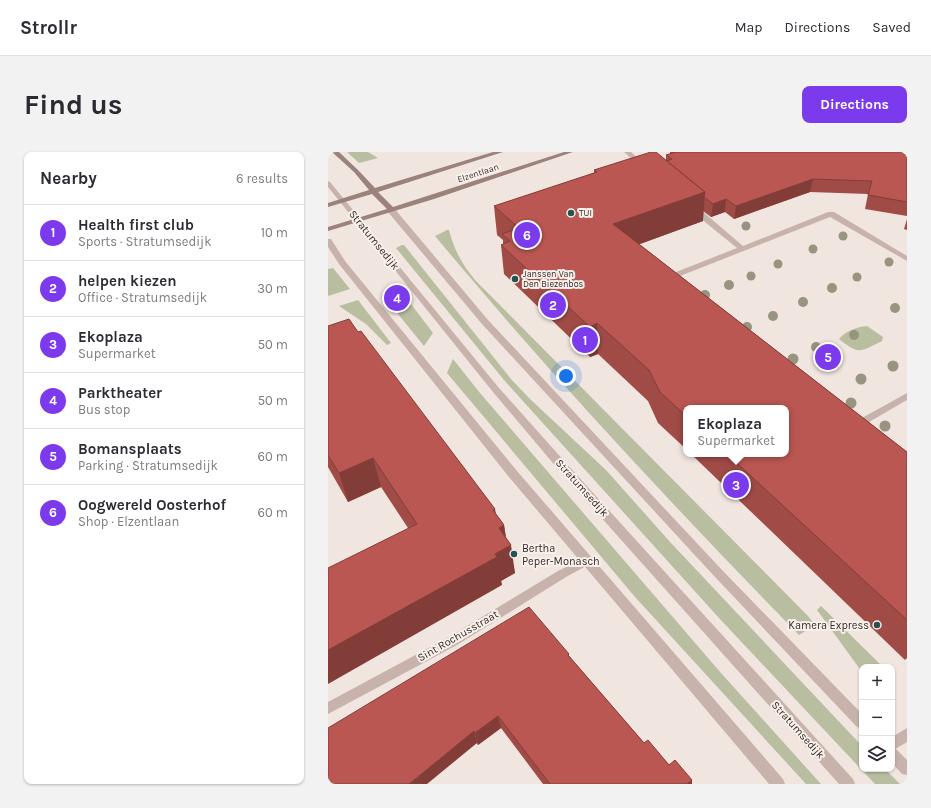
<!DOCTYPE html>
<html lang="en">
<head>
<meta charset="utf-8">
<style>
	body { margin:0; font-family:Karla,sans-serif; background:#f2f2f3; color:#2b2b33 }
	.controls { position:absolute; right:12px; bottom:12px; display:grid; overflow:hidden; border-radius:8px; box-shadow:0 1px 3px #0004 }
	.controls button { width:36px; height:36px; display:grid; place-items:center; padding:0; border:0; border-bottom:1px solid #e1e1e2; background:#fff; color:#2b2b33; font:20px sans-serif }
	.you { position:absolute; left:238px; top:224px; width:14px; height:14px; margin:-10px; border:3px solid #fff; border-radius:50%; background:#1a73e8; box-shadow:0 0 0 6px #1a73e833 }
	.badge { display:grid; place-items:center; width:26px; height:26px; border-radius:50%; background:#7c3aed; color:#fff; font-size:13px; font-weight:700 }
	.pin { position:absolute; translate:-50% -50%; border:2px solid #fff; box-shadow:0 1px 4px #0006 }
	.popup { position:absolute; left:355px; top:253px; width:106px; height:52px; box-sizing:border-box; display:grid; place-content:center; border-radius:8px; background:#fff; filter:drop-shadow(0 1px 3px #0005); font-size:13px; white-space:nowrap; color:#7c7c81 }
	.popup b { font-size:15px; color:#2b2b33 }
	.popup::after { content:''; position:absolute; left:50%; top:100%; margin-left:-8px; border:8px solid transparent; border-top-color:#fff }
	.list { margin:0; padding:0; list-style:none }
	h2 { display:flex; justify-content:space-between; align-items:center; height:52px; margin:0; padding:0 16px; font-size:17px }
	h2 small { font-size:13px; font-weight:400; color:#7c7c81 }
	.list li { display:grid; grid-template-columns:26px 1fr auto; gap:12px; align-items:center; box-sizing:border-box; height:56px; padding:0 16px; border-top:1px solid #e1e1e2 }
	.list b { display:block; font-size:15px; white-space:nowrap }
	.list p { margin:0; font-size:13px; white-space:nowrap; color:#7c7c81 }
	.list em { font-size:13px; font-style:normal; color:#7c7c81 }
	.icon { flex:none; width:22px; height:22px; fill:none; stroke:currentColor; stroke-width:2; stroke-linecap:round; stroke-linejoin:round }
	.map { position:relative; flex:none; width:579px; height:632px; overflow:hidden; border-radius:8px }
	header { display:flex; align-items:center; gap:24px; box-sizing:border-box; height:56px; padding:0 20px; background:#fff; border-bottom:1px solid #e1e1e2 }
	header strong { font-size:19px }
	nav { display:flex; gap:22px; margin-inline-start:auto; font-size:14px }
	.intro { display:flex; align-items:center; justify-content:space-between; box-sizing:border-box; height:96px; padding:0 24px }
	h1 { margin:0; font-size:28px }
	.button { padding:10px 18px; border-radius:8px; background:#7c3aed; color:#fff; font-size:14px; font-weight:700 }
	main { display:flex; gap:24px; padding:0 24px }
	aside { flex:1; background:#fff; border-radius:8px; box-shadow:0 1px 3px #0004 }
	.map>svg:first-child { display:block }
	.green { fill:#babea0 }
	.lines { fill:none; stroke-linecap:round; stroke-linejoin:round }
	.service { fill:#c8b3ac; fill-rule:evenodd }
	.minor { fill:#c8b3ac; fill-rule:evenodd }
	.tertiary { fill:#c8b3ac; fill-rule:evenodd }
	.secondary { fill:#9b827d; fill-rule:evenodd }
	.tree { fill:#97947f }
	.wall { fill:#a14b47 }
	.shaded-wall { fill:#833d39 }
	.building { fill:#bb5752; stroke:#833d39 }
	.poi-dot { fill:#23544e; stroke:#f8f0eb; stroke-width:1.5 }
	.labels { text-anchor:middle; dominant-baseline:central; stroke-width:4; stroke-linejoin:round; paint-order:stroke }
	.far-street-label { font-size:9px; fill:#362b2a; stroke:#f8f0eb }
	.far-poi-label { font-size:9px; fill:#362b2a; stroke:#f8f0eb; text-anchor:start }
	.street-label { font-size:11px; fill:#362b2a; stroke:#f8f0eb }
	.poi-label { font-size:11px; fill:#362b2a; stroke:#f8f0eb; text-anchor:start }
</style>
</head>
<body>
<header>
<strong>Strollr</strong>
<nav><a>Map</a><a>Directions</a><a>Saved</a></nav>
</header>
<div class="intro"><h1>Find us</h1><a class="button">Directions</a></div>
<main>
<aside>
<h2>Nearby<small>6 results</small></h2>
<ul class="list">
<li><span class="badge">1</span><div><b>Health first club</b><p>Sports · Stratumsedijk</p></div><em>10 m</em></li>
<li><span class="badge">2</span><div><b>helpen kiezen</b><p>Office · Stratumsedijk</p></div><em>30 m</em></li>
<li><span class="badge">3</span><div><b>Ekoplaza</b><p>Supermarket</p></div><em>50 m</em></li>
<li><span class="badge">4</span><div><b>Parktheater</b><p>Bus stop</p></div><em>50 m</em></li>
<li><span class="badge">5</span><div><b>Bomansplaats</b><p>Parking · Stratumsedijk</p></div><em>60 m</em></li>
<li><span class="badge">6</span><div><b>Oogwereld Oosterhof</b><p>Shop · Elzentlaan</p></div><em>60 m</em></li>
</ul>
</aside>
<div class="map">
<svg width="579" height="632" viewBox="0 0 579 632">
	<rect width="100%" height="100%" fill="#f1e5df"/>
	<g class="green">
		<polygon points="19,0 40,0 50,6 31,11"/>
		<path d="M119,78H121C126,98 135,114 148,129L480,464L487,473L471,483C345,354 222,222 107,84Z"/>
		<polygon points="74,93 76,93 183,227 202,247 278,318 343,391 534,594 534,617 557,617 572,632 547,632 391,466 176,228 68,96"/>
		<polygon points="5,116 22,137 0,144 0,117"/>
		<polygon points="30,148 63,191 59,193 38,172 11,154"/>
		<polygon points="83,152 105,181 96,194 66,157"/>
		<path d="M539,174L555,185L554,189C532,200 531,203 511,187C517,179 529,175 539,174Z"/>
		<polygon points="125,207 152,241 393,521 493,632 478,632 307,445 119,221"/>
		<polygon points="493,454 555,515 534,515 534,520 489,458"/>
	</g>
	<g class="lines">
		<g class="service">
			<polygon points="296,0 303,0 318,14 313,15"/>
			<polygon points="0,29 2,30 171,236 237,310 525,627 527,632 511,632 229,316 165,240 0,35"/>
			<polygon points="361,53 367,53 415,94 500,60 506,60 579,104 579,109 502,65 347,126 347,130 341,130 337,126 338,124 409,96 361,57"/>
			<polygon points="579,241 579,248 536,273 530,273 523,266 528,263 534,266"/>
		</g>
		<g class="minor">
			<polygon points="258,405 262,406 264,409 262,412 238,425 129,493 0,562 0,550 121,485 230,419"/>
			<polygon points="579,576 579,590 564,599 564,585"/>
		</g>
		<g class="tertiary">
			<polygon points="60,56 66,56 160,168 395,419 534,562 534,577 529,575 387,425 154,172 60,60"/>
			<polygon points="0,87 3,87 17,109 189,319 455,627 457,632 441,632 181,325 11,112 0,95"/>
			<polygon points="564,596 569,598 579,608 579,623 574,622 564,611"/>
		</g>
		<polygon class="secondary" points="4,0 11,0 30,18 47,36 165,0 175,0 50,40 65,55 236,0 245,0 106,47 0,79 0,75 59,57 44,42 0,55 0,51 41,38 26,20"/>
	</g>
	<g class="tree">
		<circle cx="418" cy="74" r="4.5"/>
		<circle cx="515" cy="84" r="4.5"/>
		<circle cx="485" cy="97" r="4.5"/>
		<circle cx="561" cy="110" r="4.5"/>
		<circle cx="450" cy="112" r="4.5"/>
		<circle cx="423" cy="124" r="4.5"/>
		<circle cx="529" cy="125" r="4.5"/>
		<circle cx="401" cy="133" r="5"/>
		<circle cx="504" cy="136" r="5"/>
		<circle cx="377" cy="143" r="5"/>
		<circle cx="475" cy="150" r="5"/>
		<circle cx="567" cy="156" r="5"/>
		<circle cx="445" cy="164" r="5"/>
		<circle cx="419" cy="175" r="5"/>
		<circle cx="526" cy="183" r="5"/>
		<circle cx="488" cy="195" r="5"/>
		<circle cx="465" cy="207" r="5.5"/>
		<circle cx="565" cy="214" r="5.5"/>
		<circle cx="533" cy="227" r="5.5"/>
		<circle cx="523" cy="251" r="5.5"/>
		<circle cx="557" cy="274" r="5.5"/>
	</g>
	<g class="wall">
		<polygon points="342,0 579,0 579,64 537,57 540,42 482,40 406,67 397,60 383,65 375,59 375,69 311,92 579,300 579,506 577,508 363,302 458,302 358,256 358,297 330,271 320,249 270,202 262,205 176,122 173,93 175,92 175,88 169,83 166,54 266,21 266,18 338,8 338,3 342,2"/>
		<polygon points="579,67 579,78 576,77"/>
		<polygon points="0,174 168,363 176,373 178,385 187,421 173,429 174,433 80,376 53,335 20,350 0,315"/>
		<polygon points="241,504 316,591 364,632 215,632 173,576 150,593 149,591 0,632"/>
	</g>
	<g class="shaded-wall">
		<polygon points="485,27 482,40 406,67 408,54"/>
		<polygon points="377,40 375,69 285,102 285,72"/>
		<polygon points="398,47 397,60 383,65 385,52"/>
		<polygon points="269,171 270,202 262,205 262,175"/>
		<polygon points="45,306 53,335 20,350 11,321"/>
		<polygon points="167,357 172,386 165,358"/>
		<polygon points="176,373 179,395 183,393 187,421 173,429 174,433 0,532 0,498 167,402 171,376"/>
		<polygon points="170,564 173,576 150,593 147,581"/>
		<polygon points="146,579 149,591 99,632 81,632"/>
		<polygon points="364,628 364,632 359,632"/>
	</g>
	<g class="building">
		<polygon points="323,0 328,0 377,40 285,72 579,300 579,468 399,302 458,302 458,256 358,256 358,264 332,240 321,218 269,171 262,175 173,93 182,89 174,82 191,76 166,54 269,20 266,18"/>
		<polygon points="348,0 579,0 579,50 540,43 544,29 485,27 408,54 398,47 385,52 376,45 377,40 339,9 344,7 338,3"/>
		<polygon points="21,167 30,180 33,179 167,357 165,358 176,373 171,376 183,393 167,402 169,405 0,498 0,416 89,372 45,306 11,321 0,303 0,174"/>
		<polygon points="201,455 241,502 240,503 316,591 320,588 341,613 347,608 364,628 359,632 222,632 170,564 147,581 146,579 81,632 0,632 0,576"/>
	</g>
	<g class="poi-dot">
		<circle cx="243" cy="61" r="4"/>
		<circle cx="187" cy="127" r="4"/>
		<circle cx="186" cy="402" r="4"/>
		<circle cx="549" cy="473" r="4"/>
	</g>
	<g class="labels">
		<g class="far-street-label">
			<text transform="translate(150 21) rotate(-18)">Elzentlaan</text>
		</g>
		<g class="far-poi-label">
			<text x="251" y="61">TUI</text>
			<text x="195" y="122">Janssen Van<tspan x="195" dy="10">Den Biezenbos</tspan></text>
		</g>
		<g class="street-label">
			<text transform="translate(46 88) rotate(51)">Stratumsedijk</text>
			<text transform="translate(254 336) rotate(48)">Stratumsedijk</text>
			<text transform="translate(130 484) rotate(-30)">Sint Rochusstraat</text>
			<text transform="translate(470 578) rotate(48)">Stratumsedijk</text>
		</g>
		<g class="poi-label">
			<text x="194" y="396">Bertha<tspan x="194" dy="13">Peper-Monasch</tspan></text>
			<text x="541" y="473" text-anchor="end">Kamera Express</text>
		</g>
	</g>
</svg>
<div class="controls">
<button>+</button>
<button>−</button>
<button><svg class="icon" aria-label="layers" viewBox="0 0 24 24"><path d="M12 4l9 5-9 5-9-5zM3 14l9 5 9-5"/></svg></button>
</div>
<div class="you"></div>
<div class="pin badge" style="left:257px;top:188px">1</div>
<div class="pin badge" style="left:225px;top:153px">2</div>
<div class="pin badge" style="left:408px;top:333px">3</div>
<div class="popup"><b>Ekoplaza</b>Supermarket</div>
<div class="pin badge" style="left:69px;top:146px">4</div>
<div class="pin badge" style="left:500px;top:205px">5</div>
<div class="pin badge" style="left:199px;top:83px">6</div>
</div>
</main>
</body>
</html>
